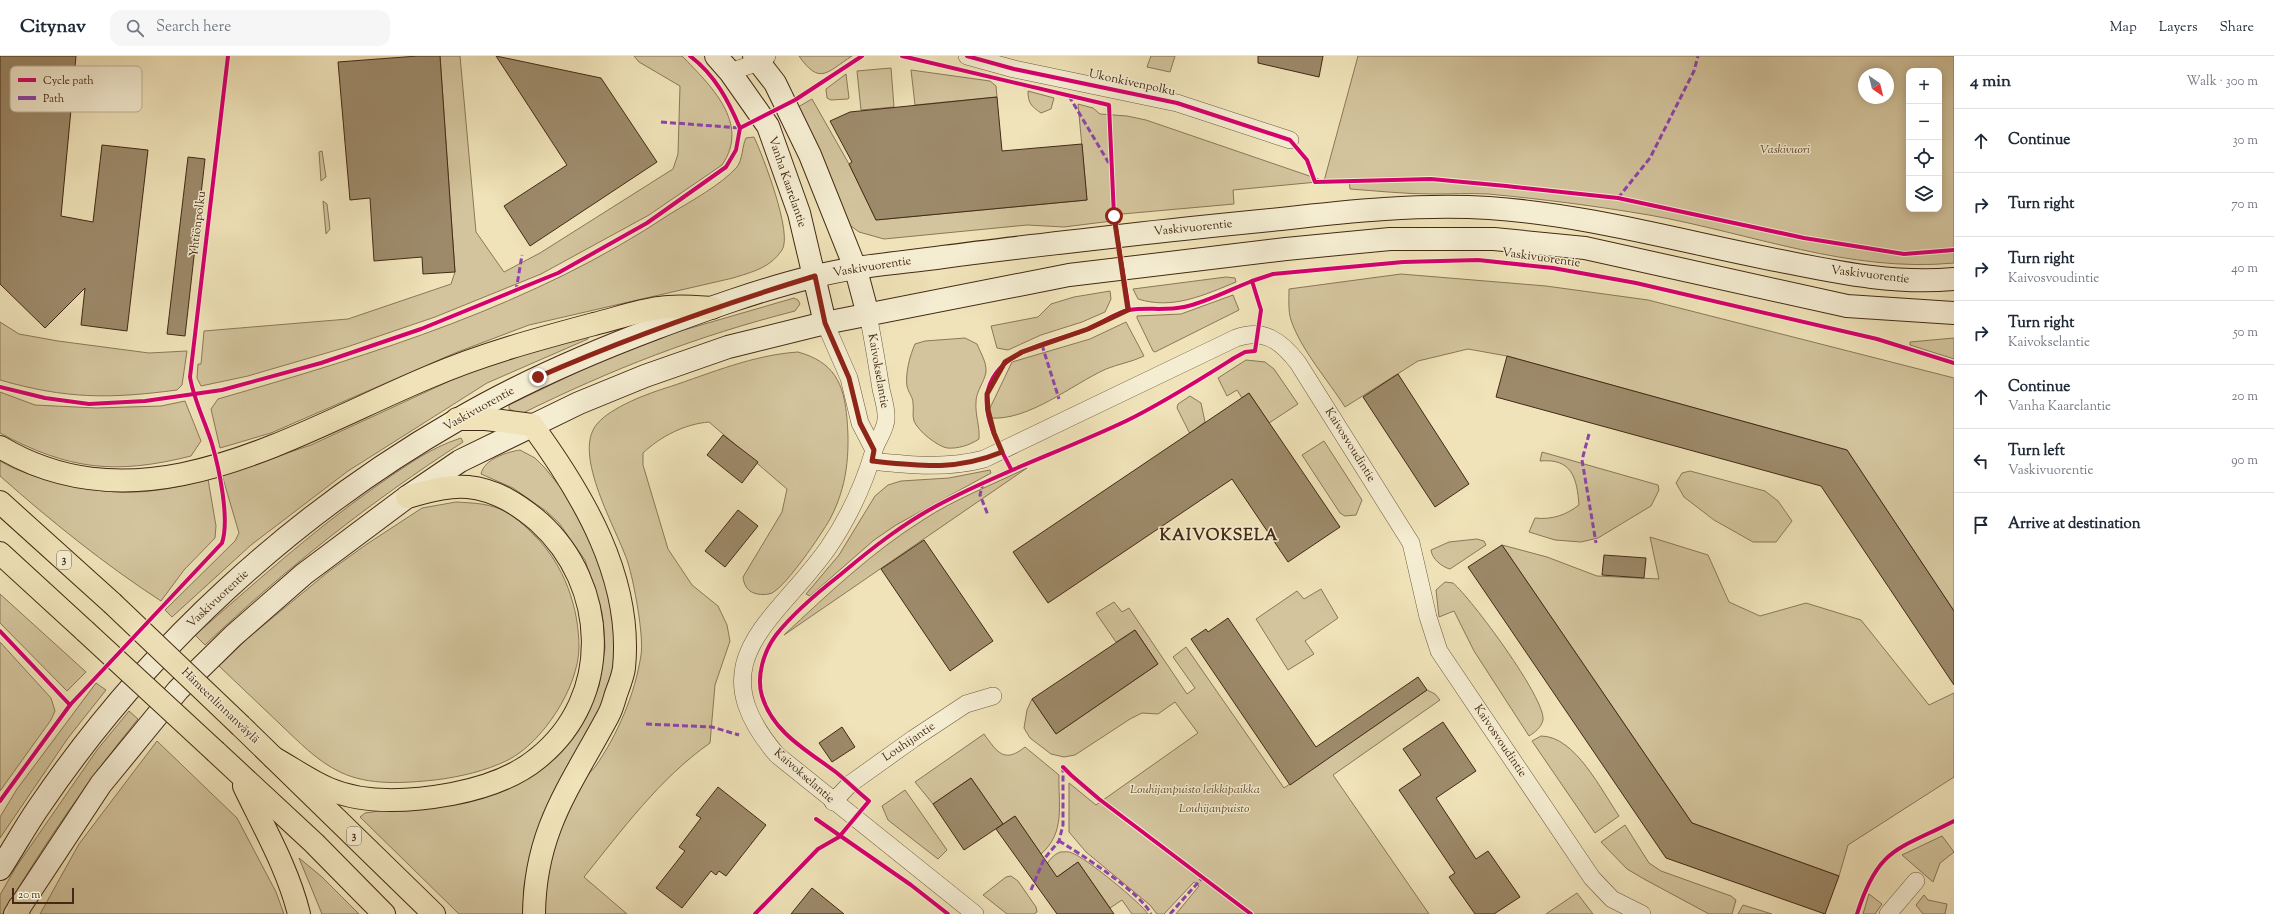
<!DOCTYPE html>
<html lang="en">
<head>
<meta charset="utf-8">
<style>
	body { margin:0; font-family:"Sorts Mill Goudy",serif; background:#f6f6f7; color:#1f2937 }
	.controls { position:absolute; right:12px; top:12px; display:grid; overflow:hidden; border-radius:8px; box-shadow:0 2px 10px #0003 }
	.controls button { width:36px; height:36px; display:grid; place-items:center; padding:0; border:0; border-bottom:1px solid #e0e1e3; background:#fff; color:#1f2937; font:20px sans-serif }
	.compass { position:absolute; left:1858px; top:12px; width:36px; height:36px; border-radius:50%; background:#fff; box-shadow:0 2px 10px #0003; rotate:145deg }
	.scale { position:absolute; left:12px; bottom:10px; width:62px; box-sizing:border-box; padding-left:4px; border:2px solid #432a14; border-top:0; font-size:11px; line-height:14px; white-space:nowrap; color:#432a14; -webkit-text-stroke:3px #f5edd2; paint-order:stroke }
	.stop { position:absolute; width:12px; height:12px; margin:-9px; border:3px solid #8f2418; border-radius:50%; background:#fff }
	.stop.end { background:#8f2418; border-color:#fff; box-shadow:0 1px 4px #0008 }
	.list { margin:0; padding:0; list-style:none }
	h2 { display:flex; justify-content:space-between; align-items:center; height:52px; margin:0; padding:0 16px; font-size:17px }
	h2 small { font-size:13px; font-weight:400; color:#747a83 }
	.list li { display:grid; grid-template-columns:26px 1fr auto; gap:12px; align-items:center; box-sizing:border-box; height:64px; padding:0 16px; border-top:1px solid #e0e1e3 }
	.list b { display:block; font-size:15px; white-space:nowrap }
	.list p { margin:0; font-size:13px; white-space:nowrap; color:#747a83 }
	.list em { font-size:13px; font-style:normal; color:#747a83 }
	.icon { flex:none; width:22px; height:22px; fill:none; stroke:currentColor; stroke-width:2; stroke-linecap:round; stroke-linejoin:round }
	.map { position:relative; flex:none; width:1954px; height:858px; overflow:hidden }
	header { display:flex; align-items:center; gap:24px; box-sizing:border-box; height:56px; padding:0 20px; background:#fff; border-bottom:1px solid #e0e1e3 }
	header strong { font-size:19px }
	nav { display:flex; gap:22px; margin-inline-start:auto; font-size:14px }
	.search { width:280px; height:36px; background:#f6f6f7; display:flex; align-items:center; gap:10px; box-sizing:border-box; padding:0 14px; border-radius:12px; color:#747a83; font-size:15px }
	main { display:flex }
	aside { flex:1; background:#fff }
	.map>svg:first-child { display:block }
	.green { fill:#d3c49d; stroke:#8b7758; fill-rule:evenodd }
	.building { fill:#9d8a6a; stroke:#432a14 }
	.lines { fill:none; stroke-linecap:round; stroke-linejoin:round }
	.minor-casing { stroke:#6e583d; stroke-width:18 }
	.secondary-casing { stroke:#432a14; stroke-width:24 }
	.trunk-casing { stroke:#432a14; stroke-width:24 }
	.minor { stroke:#f5edd2; stroke-width:17 }
	.secondary { stroke:#f5edd2; stroke-width:22 }
	.trunk { stroke:#f0e3b9; stroke-width:22 }
	.trunk-bridge-casing { stroke:#432a14; stroke-width:24; stroke-linecap:butt }
	.trunk-bridge { stroke:#f0e3b9; stroke-width:22 }
	.quiet { stroke:#8e44ad; stroke-width:3; stroke-dasharray:6 3; stroke-linecap:butt }
	.cycleway-casing { stroke:#f5edd2; stroke-width:6 }
	.cycleway { stroke:#d6006c; stroke-width:4 }
	.route { stroke:#8f2418; stroke-width:5 }
	.labels { text-anchor:middle; dominant-baseline:central; stroke-width:3; stroke-linejoin:round; paint-order:stroke }
	.shield { fill:#f5edd2; stroke:#78644d; stroke-width:1 }
	.shield-label { font-size:11px; font-weight:bold; fill:#432a14 }
	.street-label { font-size:12px; fill:#432a14; stroke:#f5edd2 }
	.park-label { font-size:12px; font-style:italic; fill:#60492f; stroke:#f5edd2 }
	.district-label { font-size:16px; font-weight:bold; letter-spacing:1px; fill:#432a14; stroke:#f5edd2 }
	.key { fill:#f5edd2; stroke:#c0b299; stroke-width:1 }
	.key-label { font-size:11px; fill:#432a14 }
</style>
</head>
<body>
<header>
<strong>Citynav</strong>
<div class="search"><svg class="icon" aria-label="search" viewBox="0 0 24 24"><circle cx="10" cy="10" r="6"/><path d="M15 15l6 6"/></svg>Search here</div>
<nav><a>Map</a><a>Layers</a><a>Share</a></nav>
</header>
<main>
<div class="map">
<svg width="1954" height="858" viewBox="0 0 1954 858">
	<rect width="100%" height="100%" fill="#f0e3b9"/>
	<filter id="stains"><feTurbulence type="fractalNoise" baseFrequency=".005" numOctaves="4"/><feColorMatrix values="0 0 0 0 .2 0 0 0 0 .09 0 0 0 0 .02 0 0 0 .5 -.17"/></filter>
	<radialGradient id="worn" r=".72"><stop offset=".6" stop-color="#630" stop-opacity="0"/><stop offset="1" stop-color="#630" stop-opacity=".3"/></radialGradient>
	<g class="green">
		<path d="M440,0H460L476,176L504,216L540,197L673,113L678,98L680,30L639,6L634,0H682C710,29 751,67 722,109L649,159L541,218L435,261L347,291L248,320L201,330L197,322L198,308H201L204,275L348,263L451,228L455,216Z"/>
		<path d="M799,0H852C827,16 820,30 799,0Z"/>
		<polygon points="1151,0 1175,0 1170,16 1147,11"/>
		<path d="M1358,0H1954V207C1850,217 1750,177 1649,159C1596,150 1542,143 1488,138C1470,137 1451,138 1433,138C1405,138 1378,135 1350,133L1349,123L1233,134L1234,148L1111,159L1112,165L1064,171L1027,169L884,183L859,176L847,167L798,51L812,43L849,108L876,164L1087,144L1078,48L1093,52L1100,58L1127,60L1146,64L1324,125ZM1909,15H1939V153H1909ZM1864,18H1888V42H1864Z"/>
		<polygon points="891,12 894,51 861,54 857,15"/>
		<polygon points="911,14 990,25 996,30 997,41 915,49"/>
		<polygon points="846,18 849,42 848,43 831,44 827,42 826,33"/>
		<path d="M1028,35L1054,42L1051,53L1041,57C1031,50 1028,47 1028,35Z"/>
		<path d="M754,81C763,100 793,178 782,194C770,212 752,216 733,222L529,269L455,297L271,377L220,392L211,353L218,343C374,298 534,249 670,158C691,145 721,129 737,111C743,103 742,90 746,82Z"/>
		<polygon points="322,95 326,121 321,125 319,96"/>
		<polygon points="323,145 327,148 330,173 326,178"/>
		<path d="M1401,218L1546,230L1648,244L1954,322V555L1847,394L1507,300L1468,293L1418,305L1345,351C1328,324 1301,294 1291,264C1288,255 1289,243 1289,233Z"/>
		<path d="M1226,221L1235,222L1236,226C1204,239 1173,254 1138,243L1133,233Z"/>
		<polygon points="1110,235 1111,243 1105,256 1082,266 1041,279 1008,294 997,292 991,270 1038,261 1051,248 1074,241"/>
		<polygon points="1233,239 1239,254 1155,296 1153,295 1137,262 1137,260 1181,258"/>
		<path d="M794,242L798,244L800,248L795,255C697,280 612,313 521,358L509,353V349L594,308L677,276Z"/>
		<path d="M0,266L19,278L58,285L149,297L187,295L182,329L177,334C109,343 66,343 0,324Z"/>
		<path d="M1126,266L1144,300C1132,306 1118,308 1106,313C1071,329 1029,365 990,362V352L1012,306L1090,283Z"/>
		<polygon points="587,276 588,283 487,327 348,415 251,489 172,561 165,554 235,485 239,477 222,419 311,389 467,317"/>
		<path d="M965,282L977,288C981,298 989,310 985,320C982,329 976,337 976,346C975,359 980,370 979,383C970,389 958,393 947,392C937,390 918,375 914,365C912,359 914,354 913,347C913,341 908,336 907,330C905,318 910,299 915,288L925,285Z"/>
		<polygon points="1954,282 1954,303 1910,289 1910,286"/>
		<path d="M798,296C834,306 844,327 847,363C850,398 847,431 830,463C821,479 787,529 772,537C767,539 759,539 754,537C746,534 744,528 743,521L782,456L787,433L709,366C685,368 661,380 643,397V409L668,493L692,529L718,550L727,569L730,585L715,629L710,687C660,722 622,774 584,821L627,858H544C546,828 548,799 559,771C565,755 575,736 585,722C588,718 592,715 595,711C618,678 635,638 641,599C644,580 634,526 628,507C618,475 571,398 597,368C611,351 649,337 669,331C711,317 753,299 798,296Z"/>
		<polygon points="1246,304 1265,306 1274,313 1298,348 1269,367 1249,337 1242,342 1237,334 1227,340 1218,322"/>
		<path d="M0,336L35,349L96,352L161,350L185,345L201,385L191,400C115,419 69,414 0,377Z"/>
		<polygon points="1190,340 1201,347 1205,366 1197,372 1201,378 1193,384 1177,352 1178,348"/>
		<path d="M461,382L463,386C370,446 285,513 205,589L195,579C254,528 311,476 375,431C403,412 429,392 461,382Z"/>
		<polygon points="1324,385 1362,444 1356,459 1345,460 1340,457 1302,399"/>
		<path d="M520,394L535,402L545,412L561,432L581,465L608,527L616,595L609,636L543,761L534,786L524,830L523,858H459L360,761L365,757L407,751L534,717L553,704L569,686L582,666L599,630L605,592L604,573L602,557L585,504L559,467L546,455L513,432L481,418C484,403 507,396 520,394Z"/>
		<path d="M1542,396L1658,429L1659,434L1651,450L1598,482L1581,486L1555,484L1529,476L1535,462C1552,464 1566,459 1579,449C1577,422 1572,402 1540,405Z"/>
		<path d="M0,405C17,415 38,422 57,426C113,441 152,439 208,423L216,470L215,482L184,514L161,545C104,508 51,465 0,420Z"/>
		<path d="M1027,412L784,579C828,538 872,496 923,464C955,443 992,429 1027,412Z"/>
		<polygon points="990,414 991,417 896,469 874,484 810,540 806,538 839,499 875,440 888,429 901,425 949,422"/>
		<polygon points="1690,415 1765,435 1778,445 1792,465 1776,486 1753,486 1714,464 1684,441 1676,427 1682,417"/>
		<path d="M456,446C471,447 486,447 500,453C513,458 525,470 535,480C564,509 579,551 579,592C578,632 543,686 508,704C486,715 459,721 435,724C404,727 369,730 340,716C317,705 299,686 281,669C260,649 240,630 219,610L248,582L328,516L367,488L422,452Z"/>
		<polygon points="1650,481 1708,499 1729,546 1760,560 1806,547 1861,564 1929,649 1954,637 1954,721 1848,789 1839,820 1692,767 1502,489 1547,501 1597,520 1659,523"/>
		<path d="M1477,483L1484,485L1486,489L1450,513C1442,511 1432,503 1431,494L1449,486Z"/>
		<path d="M1445,526L1453,527C1471,542 1546,643 1543,664C1541,672 1535,676 1529,680L1474,595L1454,555L1439,561L1436,534Z"/>
		<polygon points="1321,533 1338,562 1305,585 1314,598 1288,614 1256,563 1297,535 1304,543"/>
		<polygon points="0,538 86,616 67,635 0,567"/>
		<polygon points="1114,546 1122,556 1129,552 1187,638 1195,632 1173,601 1186,591 1284,732 1427,634 1435,638 1440,644 1333,719 1429,858 1176,858 1199,830 1194,826 1164,858 1157,858 1150,849 1086,796 1069,776 1069,727 1096,749 1198,677 1175,646 1158,658 1142,657 1130,663 1075,699 1064,701 1051,698 1030,682 1024,672 1027,654 1032,643 1056,678 1158,608 1135,574 1116,586 1096,557"/>
		<polygon points="0,586 51,642 55,655 51,664 0,735"/>
		<polygon points="96,627 106,634 68,682 0,782 0,761 17,733"/>
		<path d="M129,655L138,663C88,724 43,789 3,858H0V839L16,811L97,694Z"/>
		<path d="M984,678C997,696 1004,708 1025,691L1059,719C1058,749 1066,776 1041,798L1015,760L1003,768L971,722L933,748L915,726Z"/>
		<path d="M1541,680C1575,680 1601,734 1619,760L1595,777L1532,685Z"/>
		<polygon points="157,685 237,762 276,836 284,858 40,858 79,788"/>
		<polygon points="905,734 947,794 938,803 888,764 882,750"/>
		<polygon points="1625,769 1649,807 1661,815 1731,840 1736,844 1732,858 1709,858 1644,823 1627,813 1601,786"/>
		<polygon points="1942,780 1954,796 1940,807 1933,826 1902,799"/>
		<path d="M1060,796C1064,796 1069,795 1072,797C1085,801 1141,847 1148,858H1132L1122,844L1110,852L1078,806L1040,833L1037,830C1043,817 1046,802 1060,796Z"/>
		<polygon points="299,802 322,821 359,858 322,858"/>
		<polygon points="1011,820 1018,825 1036,851 1037,856 1034,858 1007,858 983,839 1006,821"/>
		<polygon points="1577,837 1593,858 1546,858"/>
		<polygon points="1869,838 1882,848 1875,858 1863,858"/>
		<polygon points="1924,839 1928,844 1947,848 1945,858 1923,858 1916,849"/>
		<polygon points="1743,849 1772,858 1738,858"/>
	</g>
	<g class="building">
		<polygon points="0,0 76,0 61,160 93,166 102,89 148,94 127,275 81,269 85,232 45,272 0,228"/>
		<polygon points="418,0 440,0 455,216 423,218 422,201 374,205 370,142 350,144 338,6"/>
		<polygon points="496,0 601,22 657,106 530,190 504,150 567,109"/>
		<polygon points="1258,0 1323,0 1319,21 1258,7"/>
		<polygon points="997,41 1002,95 1082,88 1087,144 876,164 849,108 852,106 830,65 850,56"/>
		<polygon points="188,101 205,103 185,280 167,278"/>
		<polygon points="1507,300 1847,394 1954,555 1954,629 1821,430 1496,341"/>
		<polygon points="1398,318 1469,428 1435,451 1363,341"/>
		<polygon points="1249,337 1340,471 1288,506 1232,423 1048,547 1013,496"/>
		<polygon points="723,379 758,406 742,427 707,399"/>
		<polygon points="738,454 758,470 725,511 705,495"/>
		<polygon points="924,484 993,585 950,615 881,513"/>
		<polygon points="1502,489 1692,767 1839,820 1825,858 1666,802 1468,511"/>
		<polygon points="1604,499 1646,502 1644,522 1602,519"/>
		<polygon points="1228,562 1316,691 1418,621 1427,634 1290,729 1191,583 1206,573 1208,576"/>
		<polygon points="1135,574 1158,608 1056,678 1032,643"/>
		<polygon points="1443,666 1476,715 1436,742 1476,803 1488,795 1520,841 1494,858 1475,858 1449,821 1455,817 1399,734 1421,719 1403,693"/>
		<polygon points="842,671 855,691 832,706 819,687"/>
		<polygon points="971,722 1003,768 964,794 933,748"/>
		<polygon points="718,731 766,769 726,820 719,815 716,819 711,815 682,852 656,832 685,795 679,791 701,762 696,759"/>
		<polygon points="1015,760 1057,821 1078,806 1114,858 1057,858 996,773"/>
		<polygon points="812,832 844,858 791,858"/>
	</g>
	<g class="lines">
		<defs>
			<g id="minor">
				<polyline points="967,0 1014,13 1177,47 1290,84"/>
				<polyline points="730,16 759,6 767,0"/>
				<path d="M868,259C873,283 877,308 881,333C883,342 887,354 886,363C886,373 877,384 874,394C864,429 849,461 828,492C776,566 696,604 777,699L975,858"/>
				<polyline points="825,267 849,322 860,367 874,394"/>
				<path d="M872,405C910,409 946,413 984,403L1236,282C1264,272 1281,285 1298,307L1411,487L1428,561L1439,595L1592,822L1612,843L1642,858"/>
				<polyline points="833,746 850,728 913,683 966,648 993,640"/>
				<polyline points="1888,858 1916,825"/>
			</g>
			<g id="secondary">
				<polyline points="716,0 730,16 768,70 799,157 825,267"/>
				<polyline points="754,0 775,27 810,99 856,214 868,259"/>
				<path d="M0,813C14,792 26,769 41,748C147,592 293,458 457,364C520,327 587,298 656,272C707,253 759,234 812,221C854,210 900,207 943,201C1004,193 1066,186 1128,179C1179,173 1230,168 1281,163C1350,155 1419,148 1489,152C1592,159 1690,188 1791,207C1845,218 1898,228 1954,223"/>
				<polyline points="15,858 101,728 178,634 233,580 304,518 407,441 460,405 579,347 645,320 728,291 825,267 1069,219 1286,193 1390,183 1494,183 1585,192 1847,250 1954,257"/>
			</g>
			<g id="trunk">
				<path d="M457,363H486L532,369C583,439 633,522 624,612C623,620 619,630 616,638C614,645 612,653 608,660C570,731 535,774 534,858"/>
				<path d="M0,391C144,477 295,377 429,321C482,298 538,283 594,268C615,263 637,255 659,252C676,249 695,251 712,252"/>
				<polyline points="0,446 112,547"/>
				<polyline points="0,497 85,575"/>
				<polyline points="241,670 434,858"/>
				<polyline points="216,696 314,787 384,858"/>
				<path d="M274,702C292,712 310,725 329,733C366,749 414,745 452,738C483,732 514,722 538,702C614,641 608,528 539,466C518,448 496,434 468,431C448,429 426,436 407,441"/>
				<path d="M244,730C264,772 288,813 299,858"/>
				<polyline points="18,858 19,851"/>
			</g>
		</defs>
		<use href="#minor" class="minor-casing"/>
		<use href="#secondary" class="secondary-casing"/>
		<use href="#trunk" class="trunk-casing"/>
		<use href="#minor" class="minor"/>
		<use href="#secondary" class="secondary"/>
		<use href="#trunk" class="trunk"/>
		<defs>
			<g id="trunk-bridge">
				<polyline points="112,547 241,670"/>
				<polyline points="85,575 216,696"/>
			</g>
		</defs>
		<use href="#trunk-bridge" class="trunk-bridge-casing"/>
		<use href="#trunk-bridge" class="trunk-bridge"/>
		<g class="quiet">
			<polyline points="1069,40 1110,109"/>
			<polyline points="661,66 740,72"/>
			<polyline points="1618,142 1650,102 1694,15 1698,0"/>
			<polyline points="516,235 522,199"/>
			<polyline points="1042,289 1059,343"/>
			<polyline points="1589,378 1582,404 1596,487"/>
			<polyline points="983,426 980,439 988,459"/>
			<polyline points="646,668 712,671 739,679"/>
			<path d="M1059,785C1081,798 1141,837 1151,858"/>
			<polyline points="1031,834 1044,803 1059,785 1063,769 1063,711"/>
			<polyline points="1170,858 1203,821"/>
		</g>
		<defs>
			<g id="cycleway">
				<path d="M690,0C715,19 728,44 740,72"/>
				<polyline points="902,0 1109,49 1114,160 1129,254"/>
				<polyline points="967,0 1014,13 1177,47 1290,84 1307,104 1315,126 1431,123 1506,130 1618,142 1804,182 1904,198 1954,194"/>
				<polyline points="0,331 45,342 89,348 145,345 222,334 321,307 421,273 558,217 647,167 726,111 736,94 740,72 795,44 862,0"/>
				<path d="M1011,413C1000,392 984,364 987,339C994,293 1053,287 1088,273C1101,268 1116,256 1129,254C1147,251 1164,255 1184,251C1207,246 1229,234 1252,225"/>
				<polyline points="0,575 70,649"/>
				<polyline points="1063,711 1071,719 1099,743 1251,858"/>
				<path d="M0,745L70,649L222,487C230,463 219,412 212,388C205,365 194,345 190,321L228,0"/>
				<polyline points="816,763 911,829 948,858"/>
				<path d="M755,858L818,793L839,781L869,745C858,736 848,726 837,717C808,695 773,677 762,640C756,620 764,595 776,579C794,556 817,537 840,519C872,492 905,466 942,447C1002,415 1065,394 1126,365C1163,347 1199,324 1234,302L1245,296L1255,295L1261,254L1252,225L1273,218L1403,206L1478,204L1553,212L1636,227L1877,283L1954,307"/>
				<path d="M1857,858C1878,791 1898,794 1954,765"/>
			</g>
		</defs>
		<use href="#cycleway" class="cycleway-casing"/>
		<use href="#cycleway" class="cycleway"/>
	</g>
	<g class="lines">
		<path class="route" d="M538,321C629,281 720,249 815,220L825,267L849,322L860,367L874,394L872,405C920,410 956,415 1002,396L994,377L988,354L987,338L1005,306L1022,296L1088,273L1128,254L1114,160"/>
	</g>
	<g class="labels">
		<g class="shield">
			<rect x="57" y="495" width="14" height="18" rx="3"/>
			<rect x="347" y="771" width="14" height="18" rx="3"/>
		</g>
		<g class="shield-label">
			<text x="64" y="504">3</text>
			<text x="354" y="780">3</text>
		</g>
		<g class="street-label">
			<text transform="translate(1132 27) rotate(12)">Ukonkivenpolku</text>
			<text transform="translate(787 126) rotate(71)">Vanha Kaarelantie</text>
			<text transform="translate(198 168) rotate(-83)">Yhtiönpolku</text>
			<text transform="translate(1193 172) rotate(-6)">Vaskivuorentie</text>
			<text transform="translate(1541 202) rotate(8)">Vaskivuorentie</text>
			<text transform="translate(872 211) rotate(-9)">Vaskivuorentie</text>
			<text transform="translate(1870 219) rotate(7)">Vaskivuorentie</text>
			<text transform="translate(878 315) rotate(80)">Kaivokselantie</text>
			<text transform="translate(479 353) rotate(-29)">Vaskivuorentie</text>
			<text transform="translate(1350 389) rotate(58)">Kaivosvoudintie</text>
			<text transform="translate(218 543) rotate(-43)">Vaskivuorentie</text>
			<text transform="translate(220 650) rotate(44)">Hämeenlinnanväylä</text>
			<text transform="translate(1500 685) rotate(56)">Kaivosvoudintie</text>
			<text transform="translate(909 686) rotate(-34)">Louhijantie</text>
			<text transform="translate(804 720) rotate(41)">Kaivokselantie</text>
		</g>
		<g class="park-label">
			<text x="1785" y="94">Vaskivuori</text>
			<text x="1195" y="734">Louhijanpuisto leikkipaikka</text>
			<text x="1214" y="753">Louhijanpuisto</text>
		</g>
		<g class="district-label">
			<text x="1219" y="480">KAIVOKSELA</text>
		</g>
	</g>
	<rect x="10" y="10" width="132" height="46" rx="6" class="key"/>
	<rect x="18" y="22" width="18" height="4" fill="#d6006c"/>
	<rect x="18" y="40" width="18" height="4" fill="#8e44ad"/>
	<g class="key-label">
		<text x="43" y="28">Cycle path</text>
		<text x="43" y="46">Path</text>
	</g>
	<rect width="100%" height="100%" filter="url(#stains)"/>
	<rect width="100%" height="100%" fill="url(#worn)"/>
</svg>
<div class="controls">
<button>+</button>
<button>−</button>
<button><svg class="icon" aria-label="locate" viewBox="0 0 24 24"><circle cx="12" cy="12" r="6"/><path d="M12 2v4M12 18v4M2 12h4M18 12h4"/></svg></button>
<button><svg class="icon" aria-label="layers" viewBox="0 0 24 24"><path d="M12 4l9 5-9 5-9-5zM3 14l9 5 9-5"/></svg></button>
</div>
<svg class="compass" viewBox="-18 -18 36 36"><path d="M0-13l5 13h-10z" fill="#e53935"/><path d="M0 13l5-13h-10z" fill="#747a83"/></svg>
<div class="scale">20 m</div>
<div class="stop" style="left:1114px;top:160px"></div>
<div class="stop end" style="left:538px;top:321px"></div>
</div>
<aside>
<h2>4 min<small>Walk · 300 m</small></h2>
<ul class="list">
<li><svg class="icon" aria-label="ahead" viewBox="0 0 24 24"><path d="M12 20V5M6 11l6-6 6 6"/></svg><div><b>Continue</b></div><em>30 m</em></li>
<li><svg class="icon" aria-label="right" viewBox="0 0 24 24"><path d="M7 20v-9h11M14 6l5 5-5 5"/></svg><div><b>Turn right</b></div><em>70 m</em></li>
<li><svg class="icon" aria-label="right" viewBox="0 0 24 24"><path d="M7 20v-9h11M14 6l5 5-5 5"/></svg><div><b>Turn right</b><p>Kaivosvoudintie</p></div><em>40 m</em></li>
<li><svg class="icon" aria-label="right" viewBox="0 0 24 24"><path d="M7 20v-9h11M14 6l5 5-5 5"/></svg><div><b>Turn right</b><p>Kaivokselantie</p></div><em>50 m</em></li>
<li><svg class="icon" aria-label="ahead" viewBox="0 0 24 24"><path d="M12 20V5M6 11l6-6 6 6"/></svg><div><b>Continue</b><p>Vanha Kaarelantie</p></div><em>20 m</em></li>
<li><svg class="icon" aria-label="left" viewBox="0 0 24 24"><path d="M17 20v-9H6M10 6l-5 5 5 5"/></svg><div><b>Turn left</b><p>Vaskivuorentie</p></div><em>90 m</em></li>
<li><svg class="icon" aria-label="arrive" viewBox="0 0 24 24"><path d="M6 21V4h12l-3 4 3 4H6"/></svg><div><b>Arrive at destination</b></div></li>
</ul>
</aside>
</main>
</body>
</html>
